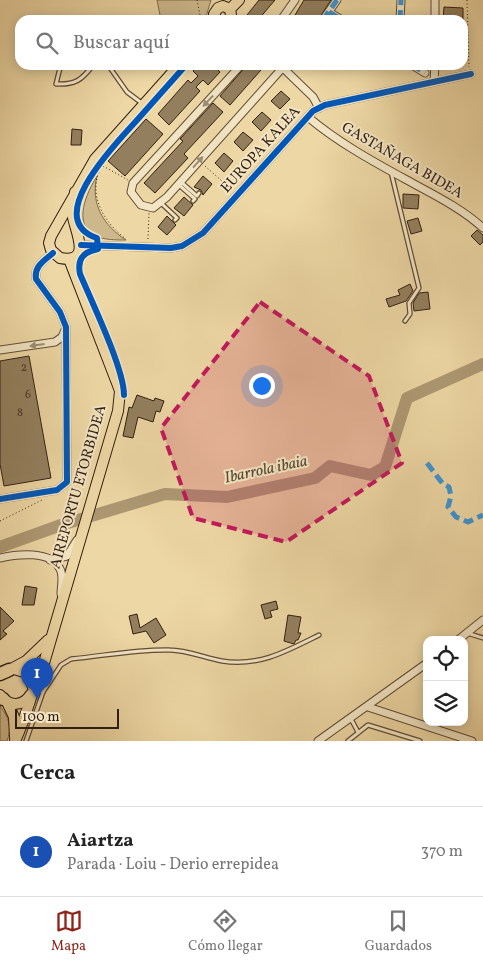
<!DOCTYPE html>
<html lang="es">
<head>
<meta charset="utf-8">
<style>
	body { margin:0; font-family:Vollkorn,serif; background:#f2f2f2; color:#222 }
	.controls { position:absolute; right:15px; bottom:15px; display:grid; overflow:hidden; border-radius:10px; box-shadow:0 2px 12px #0003 }
	.controls button { width:45px; height:45px; display:grid; place-items:center; padding:0; border:0; border-bottom:1px solid #e0e0e0; background:#fff; color:#222; font:25px sans-serif }
	.scale { position:absolute; left:15px; bottom:12px; width:104px; box-sizing:border-box; padding-left:5px; border:2px solid #321f13; border-top:0; font-size:14px; line-height:18px; white-space:nowrap; color:#321f13; -webkit-text-stroke:4px #f3e5c4; paint-order:stroke }
	.you { position:absolute; left:261px; top:385px; width:18px; height:18px; margin:-12px; border:4px solid #fff; border-radius:50%; background:#1a73e8; box-shadow:0 0 0 8px #1a73e833 }
	.badge { display:grid; place-items:center; width:32px; height:32px; border-radius:50%; background:#8f2418; color:#fff; font-size:16px; font-weight:700 }
	.pin { position:absolute; translate:-50% -41px; filter:drop-shadow(0 1px 2px #0008) }
	.pin::after { content:''; position:absolute; top:26px; width:18px; height:15px; background:inherit; clip-path:polygon(0 0,100% 0,50% 100%) }
	.list { margin:0; padding:0; list-style:none }
	h2 { display:flex; justify-content:space-between; align-items:center; height:65px; margin:0; padding:0 20px; font-size:21px }
	h2 small { font-size:16px; font-weight:400; color:#767676 }
	.list li { display:grid; grid-template-columns:32px 1fr auto; gap:15px; align-items:center; box-sizing:border-box; height:90px; padding:0 20px; border-top:1px solid #e0e0e0 }
	.list b { display:block; font-size:19px; white-space:nowrap }
	.list p { margin:0; font-size:16px; white-space:nowrap; color:#767676 }
	.list em { font-size:16px; font-style:normal; color:#767676 }
	.icon { flex:none; width:28px; height:28px; fill:none; stroke:currentColor; stroke-width:2; stroke-linecap:round; stroke-linejoin:round }
	.map { position:relative; flex:none; width:483px; height:741px; overflow:hidden }
	.search { position:absolute; background:#fff; box-shadow:0 2px 12px #0003; left:15px; right:15px; top:15px; height:55px; display:flex; align-items:center; gap:12px; box-sizing:border-box; padding:0 18px; border-radius:15px; color:#767676; font-size:19px }
	.sheet { height:155px; background:#fff }
	nav { display:flex; justify-content:space-around; align-items:center; box-sizing:border-box; height:70px; border-top:1px solid #e0e0e0; background:#fff; font-size:14px; color:#767676 }
	nav a { display:grid; justify-items:center; gap:2px }
	nav .on { color:#8f2418 }
	.map>svg:first-child { display:block }
	.green { fill:#cdb88b; stroke:#806c4f }
	.lines { fill:none; stroke-linecap:round; stroke-linejoin:round }
	.river { stroke:#ad9873; stroke-width:12 }
	.building { fill:#937f5e; stroke:#321f13 }
	.lane-casing { stroke:#614d37; stroke-width:5.5 }
	.street-casing { stroke:#614d37; stroke-width:9 }
	.primary-casing { stroke:#321f13; stroke-width:12 }
	.highway-casing { stroke:#321f13; stroke-width:15 }
	.path { stroke:#321f13; stroke-width:1; stroke-dasharray:1 2.5; stroke-linecap:butt }
	.lane { stroke:#f3e5c4; stroke-width:3 }
	.street { stroke:#f3e5c4; stroke-width:7 }
	.primary { stroke:#edd7a4; stroke-width:10 }
	.highway { stroke:#edd7a4; stroke-width:12 }
	.quiet { stroke:#3d94d3; stroke-width:5; stroke-dasharray:10 5; stroke-linecap:butt }
	.cycleway-casing { stroke:#f3e5c4; stroke-width:9 }
	.cycleway { stroke:#0057b8; stroke-width:6 }
	.oneway { fill:#9c8c74 }
	.marked { fill:#c2185b; fill-opacity:0.2; stroke:#c2185b; stroke-width:4; stroke-dasharray:10 6; stroke-linejoin:round }
	.labels { text-anchor:middle; dominant-baseline:central; stroke-width:4; stroke-linejoin:round; paint-order:stroke }
	.number-label { font-size:12px; fill:#4a3726 }
	.street-label { font-size:15px; fill:#321f13; stroke:#f3e5c4 }
	.water-label { font-size:16px; font-style:italic; fill:#5d4935; stroke:#f3e5c4 }
</style>
</head>
<body>
<div class="map">
<svg width="483" height="741" viewBox="0 0 483 741">
	<rect width="100%" height="100%" fill="#edd7a4"/>
	<filter id="stains"><feTurbulence type="fractalNoise" baseFrequency=".004" numOctaves="4"/><feColorMatrix values="0 0 0 0 .2 0 0 0 0 .09 0 0 0 0 .02 0 0 0 .5 -.17"/></filter>
	<radialGradient id="worn" r=".72"><stop offset=".6" stop-color="#630" stop-opacity="0"/><stop offset="1" stop-color="#630" stop-opacity=".3"/></radialGradient>
	<g class="green">
		<polygon points="157,0 211,0 205,20 161,20"/>
		<path d="M97,176C90,204 104,226 126,240C117,240 104,240 95,236C72,224 87,192 97,176Z"/>
		<path d="M0,706C9,717 12,728 7,741H0Z"/>
	</g>
	<g class="lines">
		<polyline class="river" points="0,547 61,525 165,494 227,497 315,478 330,466 371,475 385,467 407,398 483,364"/>
	</g>
	<g class="building">
		<polygon points="259,0 275,0 258,20 253,20 247,15"/>
		<polygon points="304,0 331,0 318,20 292,20"/>
		<polygon points="444,7 463,8 463,20 443,20"/>
		<polygon points="199,65 222,65 218,70 220,72 208,85 203,80 196,87 200,91 169,125 158,114 188,80 191,83 198,76 193,71"/>
		<polygon points="247,65 256,65 261,70 230,105 220,96"/>
		<polygon points="281,91 290,99 280,109 271,101"/>
		<polygon points="213,103 223,112 184,154 188,158 155,193 144,183 183,141 180,139"/>
		<polygon points="262,112 271,120 261,131 252,122"/>
		<polygon points="146,119 163,134 125,176 108,161"/>
		<polygon points="72,129 82,130 81,145 71,145"/>
		<polygon points="243,132 253,140 243,151 234,142"/>
		<polygon points="224,153 233,161 224,172 215,163"/>
		<polygon points="203,176 212,184 203,195 201,190 194,187"/>
		<polygon points="403,194 419,195 418,209 403,208"/>
		<polygon points="184,197 193,205 184,216 174,208"/>
		<polygon points="167,216 176,225 167,235 158,227"/>
		<polygon points="418,218 422,231 411,234 407,221"/>
		<polygon points="477,230 483,235 483,242 480,245 471,236"/>
		<polygon points="410,284 413,291 406,301 389,307 386,299 400,295 398,290"/>
		<polygon points="428,292 430,309 414,311 413,303 419,293"/>
		<polygon points="29,356 51,478 4,486 0,464 0,361"/>
		<polygon points="137,395 154,401 155,398 164,401 160,412 156,411 153,422 138,417 133,438 123,436 129,407 132,408"/>
		<polygon points="25,586 37,588 34,605 22,605"/>
		<polygon points="276,601 278,609 270,611 272,617 265,619 261,605"/>
		<polygon points="0,607 14,621 3,631 7,634 0,640"/>
		<polygon points="137,614 140,628 156,618 166,635 154,643 146,631 133,634 129,616"/>
		<polygon points="288,615 301,617 298,633 301,633 298,640 296,640 294,644 284,641"/>
	</g>
	<g class="lines">
		<defs>
			<g id="lane">
				<polyline points="69,20 78,18 86,20"/>
				<polyline points="108,65 127,92 143,104"/>
				<path d="M60,68L56,84C75,85 82,80 93,65"/>
				<polyline points="391,172 419,288 409,303 410,314 405,321"/>
				<polyline points="181,182 197,196 199,193"/>
				<polyline points="179,185 195,199 193,201"/>
				<polyline points="161,203 177,218 175,220"/>
				<polyline points="467,633 483,638"/>
				<path d="M43,692L61,665L71,659C104,656 136,649 170,650C187,650 205,658 222,661C259,667 287,651 319,635"/>
				<polyline points="351,719 358,732"/>
				<polyline points="26,741 43,692 36,690"/>
				<polyline points="348,741 368,725 420,741"/>
			</g>
			<g id="street">
				<polyline points="329,12 342,20"/>
				<polyline points="281,20 295,0"/>
				<polyline points="323,20 337,0"/>
				<polyline points="400,20 401,0"/>
				<polyline points="435,20 435,0"/>
				<polyline points="241,65 133,183 131,192 141,205 153,208 167,197 285,65"/>
				<polyline points="412,65 425,73"/>
				<polyline points="281,66 313,97 319,108"/>
				<polyline points="434,81 435,65"/>
				<path d="M308,117C336,141 372,161 405,179C432,194 460,207 483,228"/>
				<polyline points="81,245 171,248 182,246 203,233 313,111 325,105 471,74"/>
				<polyline points="0,350 55,342 62,337 65,330"/>
				<path d="M0,499L57,490L67,482L66,327L60,312L36,279C34,266 44,261 53,253"/>
				<path d="M0,558C17,554 51,550 60,569C64,576 61,586 61,594"/>
				<polyline points="50,560 67,556 77,540"/>
				<polyline points="458,640 483,620"/>
				<polyline points="368,707 472,741"/>
				<polyline points="318,741 427,663"/>
			</g>
			<g id="primary">
				<polyline points="230,9 239,0"/>
				<polyline points="217,20 214,14 218,8 223,6 230,9"/>
				<polyline points="229,20 231,15 230,9"/>
				<path d="M75,192C74,200 72,208 73,217C75,231 93,264 60,258L51,250L49,243L51,236L95,159L179,65"/>
				<polyline points="14,669 27,673 33,687"/>
				<polyline points="4,673 26,661 48,640"/>
				<path d="M0,695C9,707 23,707 31,694"/>
				<polyline points="7,702 14,717 15,737"/>
				<path d="M15,741C27,716 32,689 44,663L118,411L120,391L117,383L69,259"/>
			</g>
			<g id="highway">
				<polyline points="0,674 9,670"/>
				<polyline points="0,698 3,699"/>
			</g>
		</defs>
		<use href="#lane" class="lane-casing"/>
		<use href="#street" class="street-casing"/>
		<use href="#primary" class="primary-casing"/>
		<use href="#highway" class="highway-casing"/>
		<g class="path">
			<polyline points="197,0 201,20"/>
			<polyline points="467,0 469,67"/>
			<path d="M102,166C86,193 104,223 126,239"/>
			<polyline points="103,166 128,180"/>
			<polyline points="205,166 232,190"/>
			<polyline points="148,239 149,213"/>
			<polyline points="0,521 42,500"/>
		</g>
		<use href="#lane" class="lane"/>
		<use href="#street" class="street"/>
		<use href="#primary" class="primary"/>
		<use href="#highway" class="highway"/>
		<g class="quiet">
			<polyline points="329,12 342,20"/>
			<polyline points="323,20 337,0"/>
			<polyline points="400,20 401,0"/>
			<polyline points="412,65 425,73"/>
			<polyline points="283,68 285,65"/>
			<polyline points="427,463 443,484 449,487 451,496 448,507 456,517 468,522 483,515"/>
		</g>
		<defs>
			<g id="cycleway">
				<polyline points="81,245 171,248 182,246 203,233 313,111 325,105 471,74"/>
				<path d="M124,395C124,369 92,302 80,274C77,259 83,252 98,249L97,238C40,219 119,140 138,119C154,101 170,83 186,65"/>
				<path d="M0,499L57,490L67,482L66,327L60,312L36,279C34,266 44,261 53,253"/>
			</g>
		</defs>
		<use href="#cycleway" class="cycleway-casing"/>
		<use href="#cycleway" class="cycleway"/>
	</g>
	<defs><path id="oneway-solid" d="M-6-.8H1V-3.2L6.5 0L1 3.2V.8H-6Z" transform="scale(1.25)"/></defs>
	<g class="oneway">
		<use href="#oneway-solid" transform="translate(208 101) rotate(133)"/>
		<use href="#oneway-solid" transform="translate(198 162) rotate(-48)"/>
		<use href="#oneway-solid" transform="translate(37 345) rotate(172)"/>
	</g>
	<path class="marked" d="M260,302L369,376L402,463L286,542L193,518L161,428Z"/>
	<g class="labels">
		<g class="number-label">
			<text x="24" y="368">2</text>
			<text x="28" y="395">6</text>
			<text x="20" y="413">8</text>
		</g>
		<g class="street-label">
			<text transform="translate(261 150) rotate(-48)">EUROPA KALEA</text>
			<text transform="translate(402 161) rotate(30)">GASTAÑAGA BIDEA</text>
			<text transform="translate(79 487) rotate(-74)">AIREPORTU ETORBIDEA</text>
		</g>
		<g class="water-label">
			<text transform="translate(266 470) rotate(-12)">Ibarrola ibaia</text>
		</g>
	</g>
	<rect width="100%" height="100%" filter="url(#stains)"/>
	<rect width="100%" height="100%" fill="url(#worn)"/>
</svg>
<div class="controls">
<button><svg class="icon" aria-label="locate" viewBox="0 0 24 24"><circle cx="12" cy="12" r="6"/><path d="M12 2v4M12 18v4M2 12h4M18 12h4"/></svg></button>
<button><svg class="icon" aria-label="layers" viewBox="0 0 24 24"><path d="M12 4l9 5-9 5-9-5zM3 14l9 5 9-5"/></svg></button>
</div>
<div class="scale">100 m</div>
<div class="you"></div>
<div class="pin badge" style="left:37px;top:699px;background:#1a4fb4">1</div>
<div class="search"><svg class="icon" aria-label="search" viewBox="0 0 24 24"><circle cx="10" cy="10" r="6"/><path d="M15 15l6 6"/></svg>Buscar aquí</div>
</div>
<section class="sheet">
<h2>Cerca<small></small></h2>
<ul class="list">
<li><span class="badge" style="background:#1a4fb4">1</span><div><b>Aiartza</b><p>Parada · Loiu - Derio errepidea</p></div><em>370 m</em></li>
</ul>
</section>
<nav>
<a class="on"><svg class="icon" aria-label="map" viewBox="0 0 24 24"><path d="M3 6l6-2 6 2 6-2v14l-6 2-6-2-6 2zM9 4v14M15 6v14"/></svg>Mapa</a>
<a><svg class="icon" aria-label="directions" viewBox="0 0 24 24"><path d="M12 3l9 9-9 9-9-9zM9 14v-3h6M13 9l2 2-2 2"/></svg>Cómo llegar</a>
<a><svg class="icon" aria-label="saved" viewBox="0 0 24 24"><path d="M7 4h10v16l-5-4-5 4z"/></svg>Guardados</a>
</nav>
</body>
</html>
